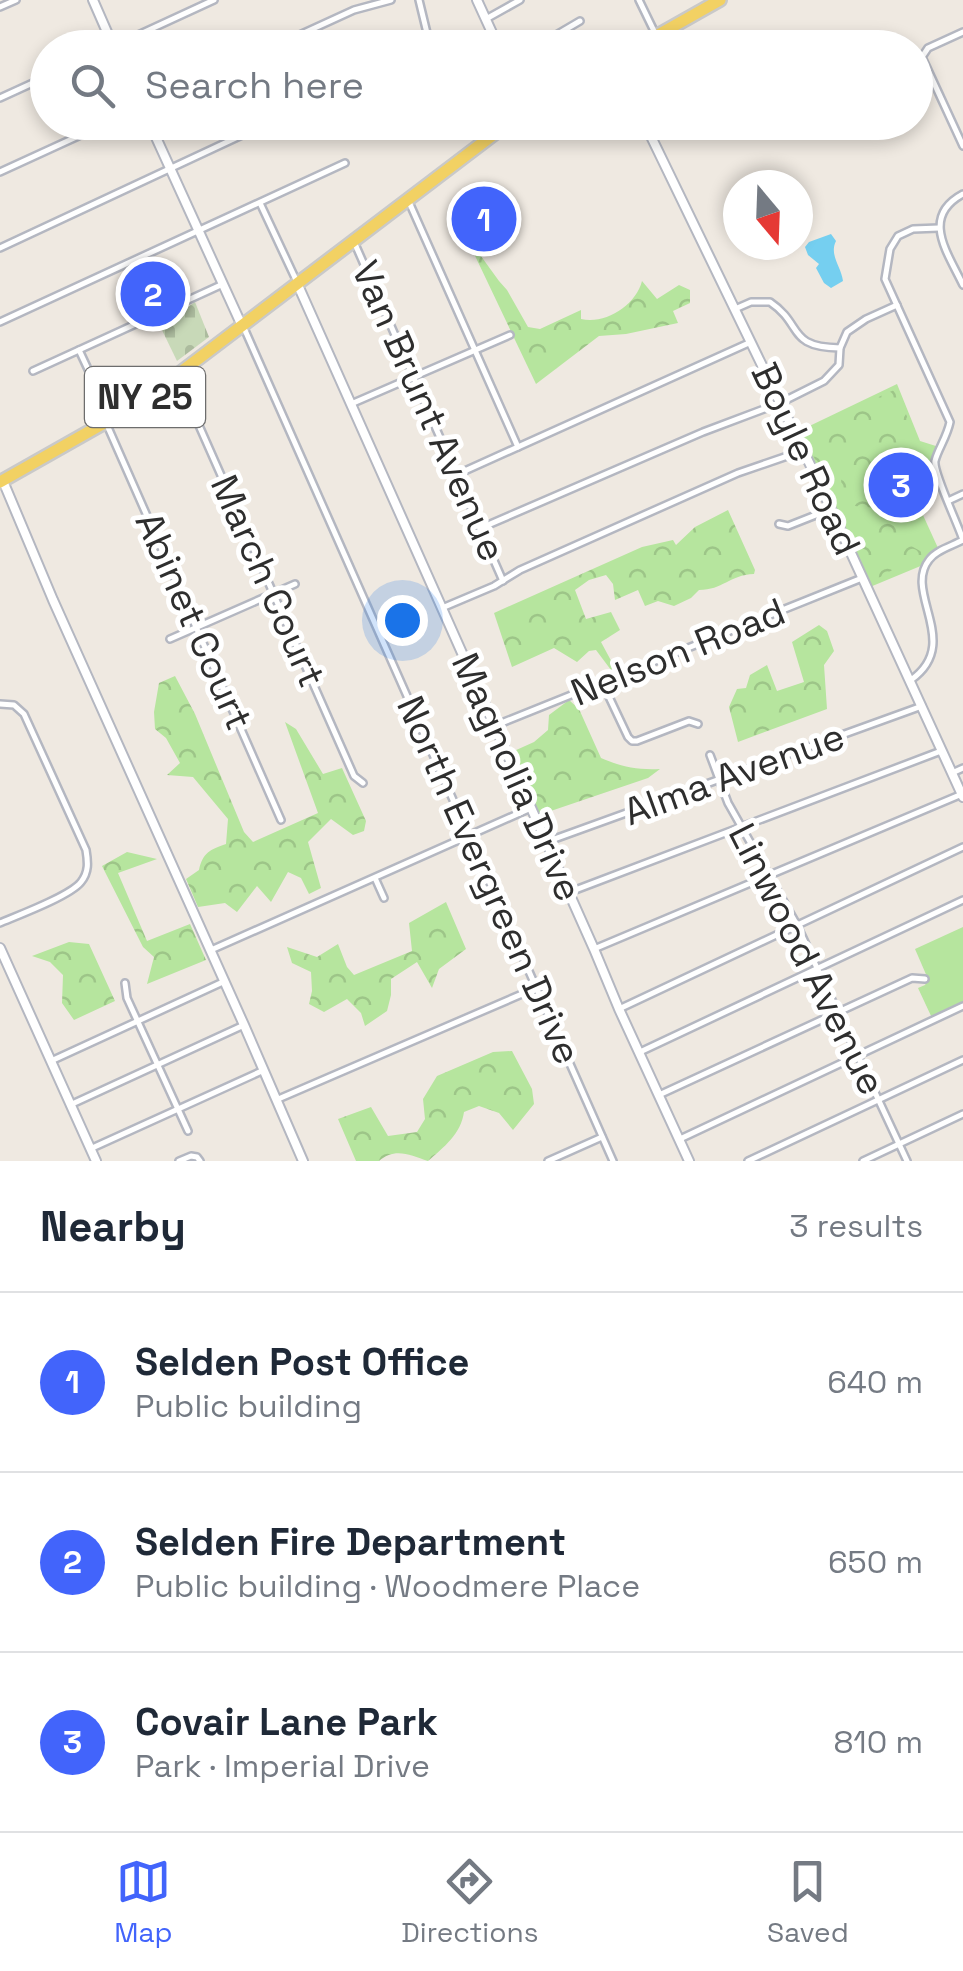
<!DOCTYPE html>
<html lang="en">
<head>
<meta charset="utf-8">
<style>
	body { margin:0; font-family:"Space Grotesk",sans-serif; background:#f6f6f7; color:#1f2937 }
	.compass { position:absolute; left:723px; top:170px; width:90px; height:90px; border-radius:50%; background:#fff; box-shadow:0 5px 15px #0003; rotate:161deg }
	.you { position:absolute; left:402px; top:620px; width:35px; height:35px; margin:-25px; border:8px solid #fff; border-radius:50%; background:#1a73e8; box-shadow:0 0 0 15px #1a73e833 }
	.badge { display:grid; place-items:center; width:65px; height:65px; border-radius:50%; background:#4264fb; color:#fff; font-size:32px; font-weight:700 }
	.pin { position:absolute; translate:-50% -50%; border:5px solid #fff; box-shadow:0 2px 10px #0006 }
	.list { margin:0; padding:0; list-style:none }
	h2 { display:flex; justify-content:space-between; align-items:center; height:130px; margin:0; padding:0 40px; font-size:42px }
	h2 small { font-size:32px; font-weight:400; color:#747a83 }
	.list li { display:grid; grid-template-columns:65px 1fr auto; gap:30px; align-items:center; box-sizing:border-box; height:180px; padding:0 40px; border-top:2px solid #e0e1e3 }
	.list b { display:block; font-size:38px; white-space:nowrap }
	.list p { margin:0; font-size:32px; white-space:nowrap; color:#747a83 }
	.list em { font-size:32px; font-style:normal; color:#747a83 }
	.icon { flex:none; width:55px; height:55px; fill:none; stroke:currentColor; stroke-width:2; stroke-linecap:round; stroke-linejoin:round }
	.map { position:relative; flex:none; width:963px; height:1161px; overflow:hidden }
	.search { position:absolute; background:#fff; box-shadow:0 5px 15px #0003; left:30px; right:30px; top:30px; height:110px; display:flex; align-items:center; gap:25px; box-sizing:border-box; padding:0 35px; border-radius:55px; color:#747a83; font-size:38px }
	.sheet { height:670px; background:#fff }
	nav { display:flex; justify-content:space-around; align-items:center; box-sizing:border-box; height:140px; border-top:2px solid #e0e1e3; background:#fff; font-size:28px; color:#747a83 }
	nav a { display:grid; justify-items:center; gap:5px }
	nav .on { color:#4264fb }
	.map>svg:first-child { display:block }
	.grass { fill:#b6e59e }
	.forest { fill:url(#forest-crowns) }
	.cemetery { fill:url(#cemetery-stones) }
	.water { fill:#75cff0 }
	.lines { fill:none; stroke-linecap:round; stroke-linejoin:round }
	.minor-casing { stroke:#b4b7c1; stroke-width:10 }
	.tertiary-casing { stroke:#b4b7c1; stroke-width:12 }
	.primary-casing { stroke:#c9c9c9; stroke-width:16 }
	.minor { stroke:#fff; stroke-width:5 }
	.tertiary { stroke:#fff; stroke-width:8 }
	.primary { stroke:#f2d163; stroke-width:11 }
	.labels { text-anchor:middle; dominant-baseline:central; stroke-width:10; stroke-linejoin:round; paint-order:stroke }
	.shield { fill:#fff; stroke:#6d6d6d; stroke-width:2.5 }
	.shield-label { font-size:35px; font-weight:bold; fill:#2e2e2e }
	.street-label { font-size:38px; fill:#2e2e2e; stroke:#fff }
</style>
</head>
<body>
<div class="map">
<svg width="963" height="1161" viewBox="0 0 963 1161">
	<defs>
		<pattern id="forest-crowns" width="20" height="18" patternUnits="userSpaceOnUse" patternTransform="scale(2.5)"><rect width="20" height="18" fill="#b6e59e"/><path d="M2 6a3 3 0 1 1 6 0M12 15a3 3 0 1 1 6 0" fill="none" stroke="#9dc588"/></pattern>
		<pattern id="cemetery-stones" width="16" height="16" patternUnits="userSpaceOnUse" patternTransform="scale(2.5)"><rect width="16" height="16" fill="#c8d9b8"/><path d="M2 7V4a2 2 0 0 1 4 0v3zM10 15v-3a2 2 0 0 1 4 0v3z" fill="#acbb9e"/></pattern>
	</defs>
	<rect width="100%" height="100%" fill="#efe9e1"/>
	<g class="grass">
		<path d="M897,384L920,441L939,447C932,459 931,467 937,480L912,491L938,548L923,565L870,587L799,431Z"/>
		<polygon points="963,927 963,1003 932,1018 918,988 925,985 928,979 915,949"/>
	</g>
	<g class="forest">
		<path d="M458,220L463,224L478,252L499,281L507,290L528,327L540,329L581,310V319C605,325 636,305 642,281L657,299L679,285L690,290V303L673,311L678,323L626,334L599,336L536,384Z"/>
		<path d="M894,390L898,393L917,443L930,448L922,481L907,491L917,520L910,522L902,530L904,542L922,552V561L899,566L877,579L869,577L857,549C867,541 884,524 885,510C871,505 853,510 842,500L841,476L832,481L821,472L802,432Z"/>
		<path d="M728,510L755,570L754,574C729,575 723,590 699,590L691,598L674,606L658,601L645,606L638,590L615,600L613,584L606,575L589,580L575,590L586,619L611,612L620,630L601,642L615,668L611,670L596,650L589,651L577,662L554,648L512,667L494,613L642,547L673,540L676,545L695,527Z"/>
		<polygon points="819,625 827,631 834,651 824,665 827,709 738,742 729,707 737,689 746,688 750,675 767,665 777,691 804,682 792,642"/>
		<path d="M175,676L195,714L244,832L253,842L318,813L285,722L296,729L323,774L342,768L366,821L364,831L353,835L331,819L308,842L321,888L309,894L301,878L288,872L271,902L257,886L237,912L225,903L198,907L186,879L199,870C203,852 210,850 226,844L228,819L193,777L167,775L180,763L166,738L155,729L154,712L159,683Z"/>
		<path d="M569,700L579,709L601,758C622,767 637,770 660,769L648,778L539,815L514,751L534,742L548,730L549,715Z"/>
		<polygon points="127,852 157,859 118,873 147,941 190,924 206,960 147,984 154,957 143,947 102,866"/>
		<polygon points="446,902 466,949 439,969 432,988 417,962 391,979 391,995 387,1011 365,1026 361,1013 347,999 324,1012 309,1004 312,991 311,972 292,963 287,947 317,957 338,944 347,967 354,975 412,951 409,923"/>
		<polygon points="69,942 89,944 115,1001 74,1020 62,1003 63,975 50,962 32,956"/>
		<path d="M512,1051L532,1089L534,1104L513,1130L499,1113L479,1106L464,1112C461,1134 444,1147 428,1161C410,1155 395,1147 379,1161H356L338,1119L371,1107L388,1136L417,1132L425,1119L423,1099L437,1076L493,1052Z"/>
	</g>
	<polygon class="cemetery" points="195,302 209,337 177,361 160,326"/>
	<path class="water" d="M831,234L836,241C829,255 841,266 843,281L831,288L824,283L816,268L819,264L808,255L805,247L809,242Z"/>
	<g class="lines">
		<defs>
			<g id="minor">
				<polyline points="419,0 427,33 421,48"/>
				<polyline points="639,0 655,33"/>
				<polyline points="0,7 16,0"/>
				<polyline points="486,19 520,0"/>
				<polyline points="963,32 928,48 922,57 963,146"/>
				<polyline points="112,47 214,0"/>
				<polyline points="271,48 354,10 391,0"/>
				<polyline points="534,48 580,21"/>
				<polyline points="0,98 48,76"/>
				<polyline points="0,172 109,122"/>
				<path d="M963,194C920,217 948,253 963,285"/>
				<polyline points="409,202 518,447"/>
				<polyline points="260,203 297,282"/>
				<path d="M939,228L913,229L898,236L890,249L885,279L950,422C947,437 938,449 935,461C933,472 958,524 963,540"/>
				<polyline points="355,244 503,581"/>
				<polyline points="0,248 270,122"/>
				<path d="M735,309L751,302H770C804,325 786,347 840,348"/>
				<polyline points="0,322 345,163"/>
				<polyline points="244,328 613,1161"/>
				<polyline points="79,350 110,416"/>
				<polyline points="33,371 223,284"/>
				<polyline points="178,378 354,776 363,783"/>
				<polyline points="351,404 510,335"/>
				<polyline points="107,425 281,820"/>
				<polyline points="458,474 751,342"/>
				<polyline points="948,501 963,494"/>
				<polyline points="779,524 788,526 831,509"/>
				<polyline points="481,528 703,432 780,403 824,381 839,365 840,348 847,332 866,319 897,305"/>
				<polyline points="442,608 494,586 520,570 738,473 802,451"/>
				<polyline points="170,639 295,584"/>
				<path d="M911,680C963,643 903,593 929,560C936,550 952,546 963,540"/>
				<polyline points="602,682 628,737 632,741 637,741 689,721 698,724"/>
				<path d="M0,704L14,705L24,714L86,850C88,862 89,872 81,882C70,896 19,915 0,923"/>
				<polyline points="494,726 862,578"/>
				<polyline points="710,755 728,803 797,925 907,1161"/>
				<polyline points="952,773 963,768"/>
				<polyline points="546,842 922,706"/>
				<polyline points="375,878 384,898"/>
				<polyline points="570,892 941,751"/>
				<polyline points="594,949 962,794"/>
				<polyline points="211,950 531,808"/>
				<polyline points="125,983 127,998 188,1131"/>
				<polyline points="619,1009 963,847"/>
				<polyline points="640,1052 963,900"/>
				<polyline points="51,1061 225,981"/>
				<polyline points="659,1095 912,978 925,979"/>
				<polyline points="276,1100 536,988"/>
				<polyline points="70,1105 244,1025"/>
				<polyline points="680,1139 963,1006"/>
				<polyline points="90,1149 264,1070"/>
				<polyline points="179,1161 191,1156 197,1157 200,1161"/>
				<polyline points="548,1161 602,1137"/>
				<polyline points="748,1161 963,1060"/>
				<polyline points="863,1161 963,1114"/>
			</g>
			<g id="tertiary">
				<polyline points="93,0 114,48"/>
				<polyline points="477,0 499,48"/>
				<polyline points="149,122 242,326"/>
				<polyline points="644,122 818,481 963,797"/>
				<polyline points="297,283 594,949 619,1009 689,1161"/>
				<polyline points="3,481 53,600 244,1025 303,1161"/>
				<polyline points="0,948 96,1161"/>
			</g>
			<g id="primary">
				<polyline points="635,48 720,0"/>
				<polyline points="0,482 106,422 177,375 510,122"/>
			</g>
		</defs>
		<use href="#minor" class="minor-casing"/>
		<use href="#tertiary" class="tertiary-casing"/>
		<use href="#primary" class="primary-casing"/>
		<use href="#minor" class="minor"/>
		<use href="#tertiary" class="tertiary"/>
		<use href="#primary" class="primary"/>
	</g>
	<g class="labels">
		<rect class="shield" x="85" y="367" width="120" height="60" rx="8"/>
		<g class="shield-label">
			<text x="145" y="397">NY 25</text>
		</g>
		<g class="street-label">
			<text transform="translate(429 411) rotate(66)">Van Brunt Avenue</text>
			<text transform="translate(806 459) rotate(65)">Boyle Road</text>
			<text transform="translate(268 581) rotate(66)">March Court</text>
			<text transform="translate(194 621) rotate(66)">Abinet Court</text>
			<text transform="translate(678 652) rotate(-22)">Nelson Road</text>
			<text transform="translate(734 774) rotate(-20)">Alma Avenue</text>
			<text transform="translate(517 777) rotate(66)">Magnolia Drive</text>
			<text transform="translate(489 880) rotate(66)">North Evergreen Drive</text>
			<text transform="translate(807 959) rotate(63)">Linwood Avenue</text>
		</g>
	</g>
</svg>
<svg class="compass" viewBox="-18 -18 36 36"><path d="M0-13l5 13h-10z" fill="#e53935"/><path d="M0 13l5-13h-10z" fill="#747a83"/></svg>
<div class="you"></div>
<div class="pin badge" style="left:484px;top:219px">1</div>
<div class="pin badge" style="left:153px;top:294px">2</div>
<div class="pin badge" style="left:901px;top:485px">3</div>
<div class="search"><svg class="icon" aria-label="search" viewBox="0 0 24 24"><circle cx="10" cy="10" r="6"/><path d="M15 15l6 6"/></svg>Search here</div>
</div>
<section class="sheet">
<h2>Nearby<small>3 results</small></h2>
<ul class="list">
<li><span class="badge">1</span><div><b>Selden Post Office</b><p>Public building</p></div><em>640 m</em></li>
<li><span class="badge">2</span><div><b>Selden Fire Department</b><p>Public building · Woodmere Place</p></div><em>650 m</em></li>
<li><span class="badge">3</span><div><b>Covair Lane Park</b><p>Park · Imperial Drive</p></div><em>810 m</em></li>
</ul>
</section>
<nav>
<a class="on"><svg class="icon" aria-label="map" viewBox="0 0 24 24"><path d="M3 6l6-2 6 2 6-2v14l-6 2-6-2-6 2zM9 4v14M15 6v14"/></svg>Map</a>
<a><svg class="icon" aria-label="directions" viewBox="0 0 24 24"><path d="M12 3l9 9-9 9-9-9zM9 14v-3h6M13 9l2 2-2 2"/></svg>Directions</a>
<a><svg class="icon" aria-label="saved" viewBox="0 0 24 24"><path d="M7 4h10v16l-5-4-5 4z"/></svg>Saved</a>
</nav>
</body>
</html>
